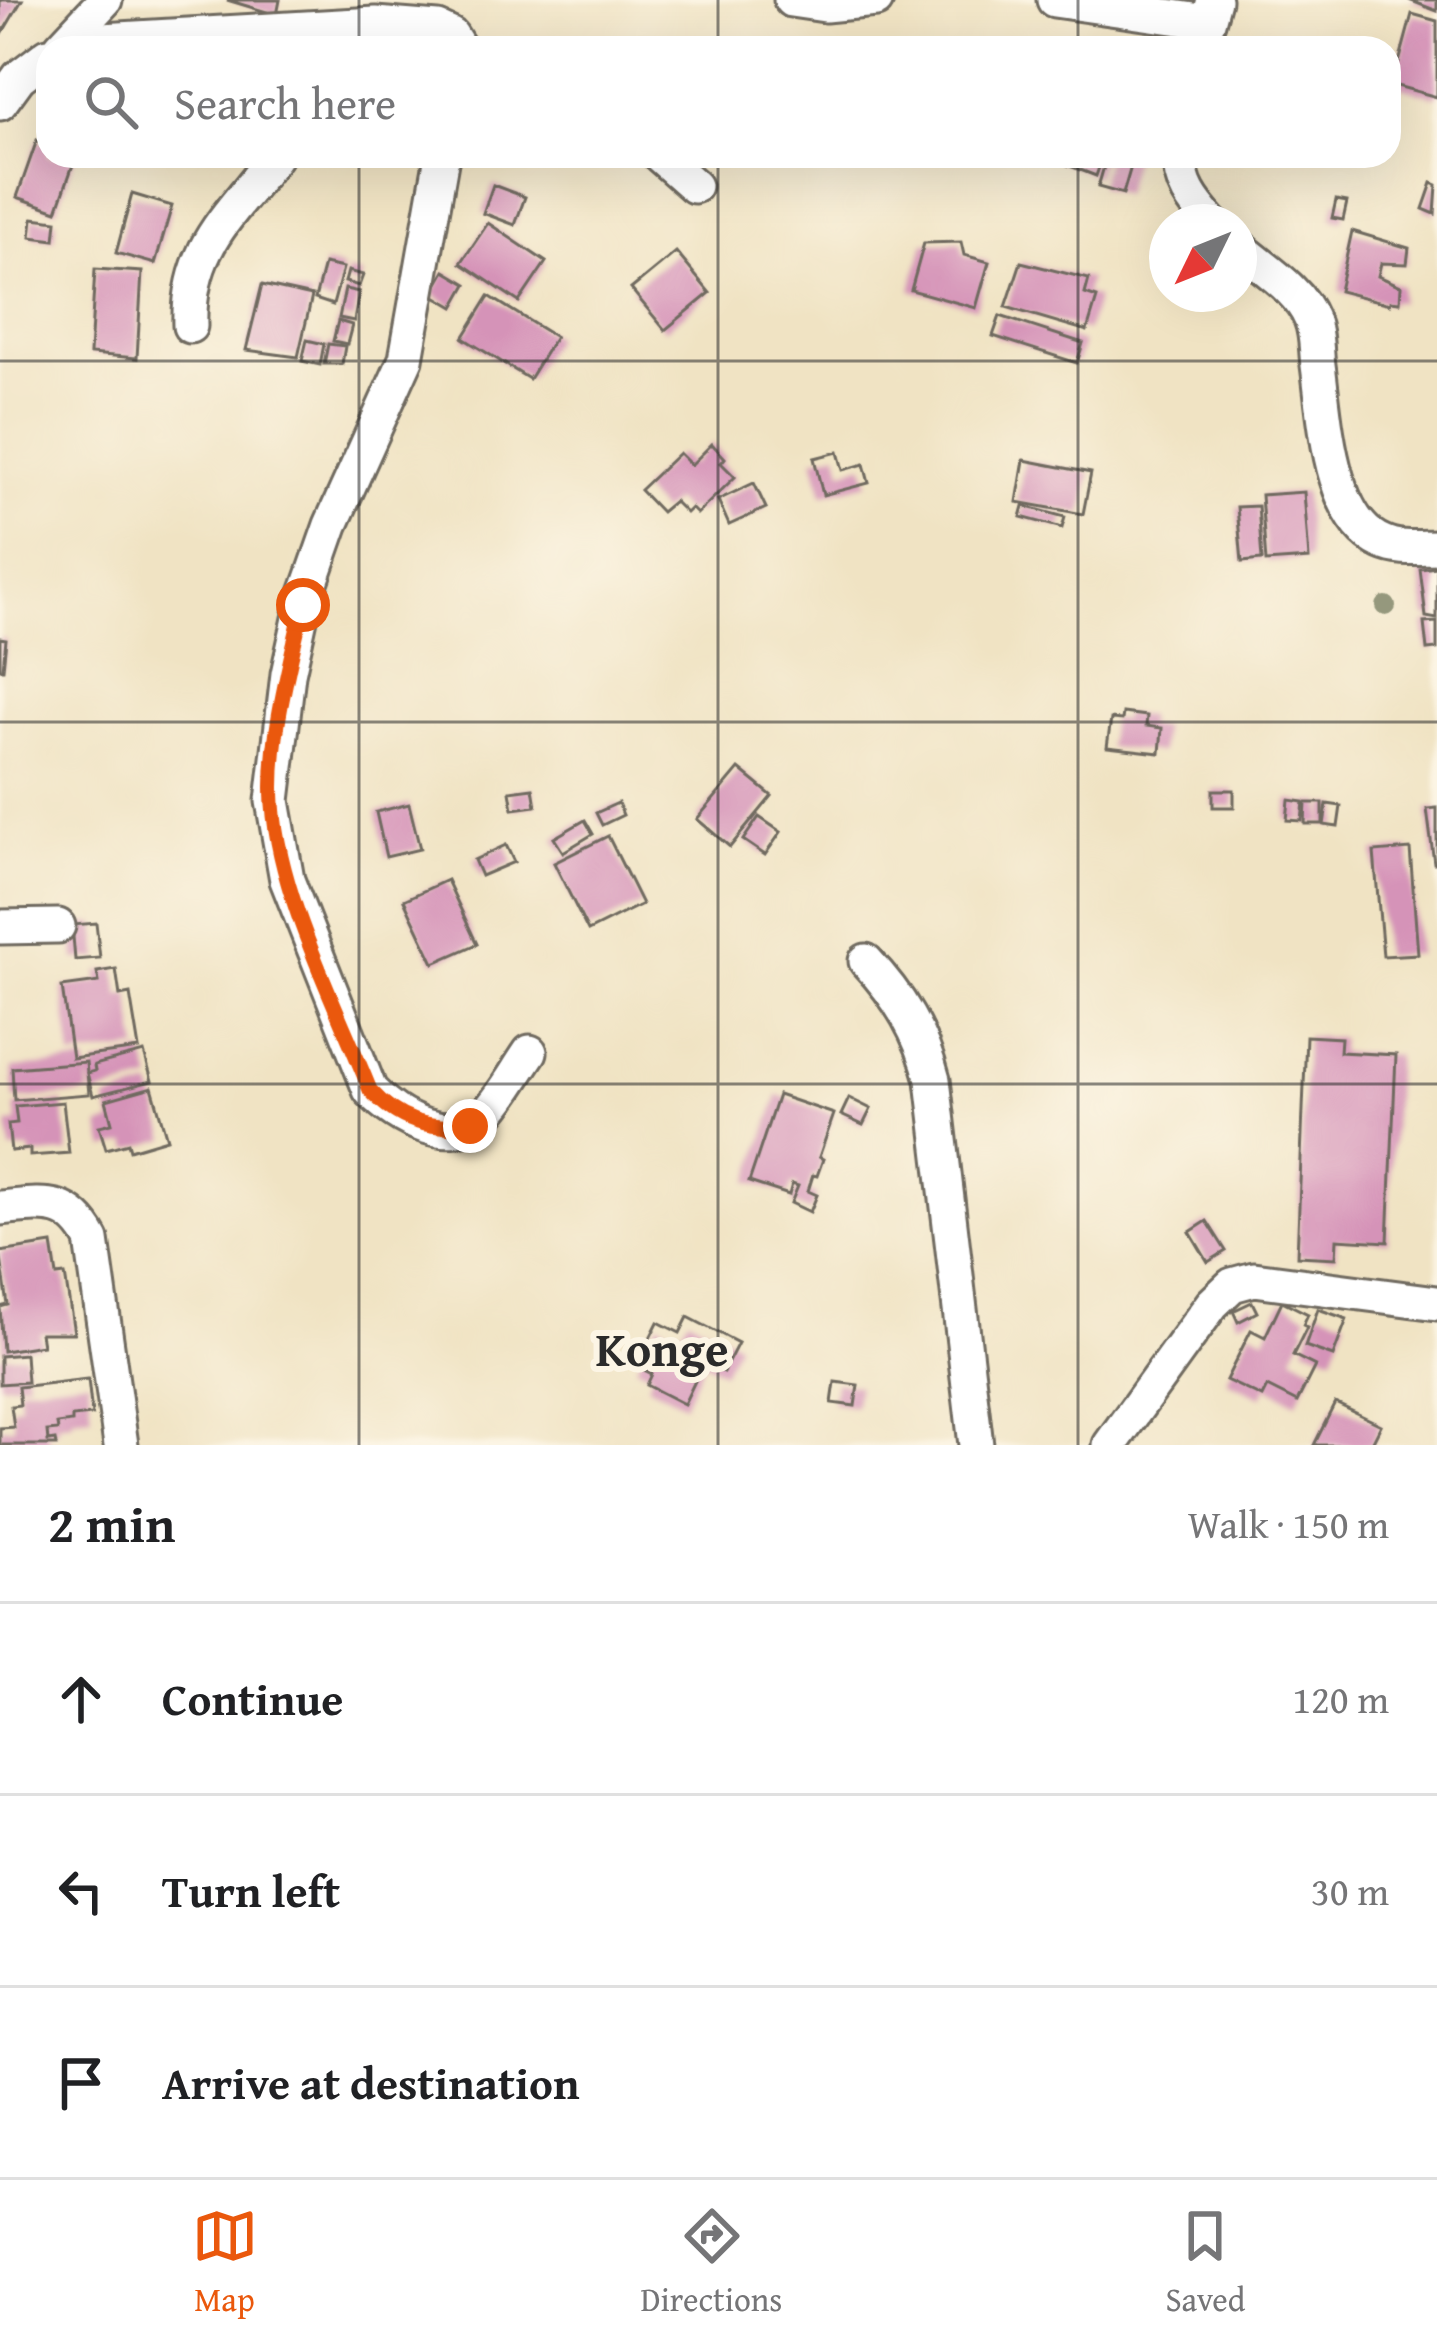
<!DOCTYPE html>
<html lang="en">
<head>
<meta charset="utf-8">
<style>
	body { margin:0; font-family:"Gentium Book Plus",serif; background:#f6f6f6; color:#202124 }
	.compass { position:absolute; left:1149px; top:204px; width:108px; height:108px; border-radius:50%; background:#fff; box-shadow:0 12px 48px #0002; rotate:227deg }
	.stop { position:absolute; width:36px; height:36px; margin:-27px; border:9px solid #ea580c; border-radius:50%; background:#fff }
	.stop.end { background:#ea580c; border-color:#fff; box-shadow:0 3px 12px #0008 }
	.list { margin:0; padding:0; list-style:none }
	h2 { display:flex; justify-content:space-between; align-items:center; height:156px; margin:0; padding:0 48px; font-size:51px }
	h2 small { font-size:39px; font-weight:400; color:#757577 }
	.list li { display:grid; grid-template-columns:78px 1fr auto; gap:36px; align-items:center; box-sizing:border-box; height:192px; padding:0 48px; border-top:3px solid #e0e0e0 }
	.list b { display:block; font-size:45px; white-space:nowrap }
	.list em { font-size:39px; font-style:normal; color:#757577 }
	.icon { flex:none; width:66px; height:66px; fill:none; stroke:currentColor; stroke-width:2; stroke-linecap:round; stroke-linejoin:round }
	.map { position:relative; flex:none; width:1437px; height:1445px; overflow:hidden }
	.search { position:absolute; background:#fff; box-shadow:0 12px 48px #0002; left:36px; right:36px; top:36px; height:132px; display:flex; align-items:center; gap:30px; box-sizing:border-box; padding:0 42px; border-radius:36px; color:#757577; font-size:45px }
	.sheet { height:732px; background:#fff }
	nav { display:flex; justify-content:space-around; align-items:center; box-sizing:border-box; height:168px; border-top:3px solid #e0e0e0; background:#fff; font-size:33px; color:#757577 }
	nav a { display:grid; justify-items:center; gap:6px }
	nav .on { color:#ea580c }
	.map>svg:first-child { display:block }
	.building { fill:#d593b8 }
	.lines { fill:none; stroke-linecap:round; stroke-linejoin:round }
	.minor-casing { stroke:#706b60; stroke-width:39 }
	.minor { stroke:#fff; stroke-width:33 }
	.tree { fill:#95987d }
	.route { stroke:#ea580c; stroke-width:15 }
	.grid { fill:none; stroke:#2b2b2b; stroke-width:3; stroke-opacity:0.55 }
	.labels { text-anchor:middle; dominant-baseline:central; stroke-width:12; stroke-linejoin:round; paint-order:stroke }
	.district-label { font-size:48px; font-weight:bold; fill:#2b2b2b; stroke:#fcf5e5 }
</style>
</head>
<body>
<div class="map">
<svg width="1437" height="1445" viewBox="0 0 1437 1445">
	<rect width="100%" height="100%" fill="#fcf5e5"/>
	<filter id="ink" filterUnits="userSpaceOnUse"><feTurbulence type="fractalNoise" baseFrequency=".00833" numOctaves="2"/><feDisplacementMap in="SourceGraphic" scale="24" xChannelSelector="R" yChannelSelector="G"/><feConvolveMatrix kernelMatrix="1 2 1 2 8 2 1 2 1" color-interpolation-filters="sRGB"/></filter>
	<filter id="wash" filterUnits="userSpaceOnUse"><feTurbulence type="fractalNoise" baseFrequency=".004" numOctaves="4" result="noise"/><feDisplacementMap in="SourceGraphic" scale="48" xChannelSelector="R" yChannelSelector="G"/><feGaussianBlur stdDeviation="2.7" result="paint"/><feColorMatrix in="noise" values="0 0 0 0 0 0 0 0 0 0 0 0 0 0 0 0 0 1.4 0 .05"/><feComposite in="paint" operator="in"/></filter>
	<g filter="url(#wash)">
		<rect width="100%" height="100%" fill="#f0e3c3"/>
		<g id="blocks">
			<g class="building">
				<polygon points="0,0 22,0 0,37"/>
				<polygon points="227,0 280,0 277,15"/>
				<polygon points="1409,0 1437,0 1437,11"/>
				<polygon points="1412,14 1437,21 1437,97 1393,85"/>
				<polygon points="37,140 48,144 48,156 76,156 57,211 17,197"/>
				<polygon points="1044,156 1103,156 1096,176"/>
				<polygon points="1107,156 1134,156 1123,194 1098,187"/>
				<polygon points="1432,183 1437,185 1435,214 1423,209"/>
				<polygon points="493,185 525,197 515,225 483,213"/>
				<polygon points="132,194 172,206 155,264 116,253"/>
				<polygon points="1336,200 1347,202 1343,220 1332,218"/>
				<polygon points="33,218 57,221 55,240 31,237"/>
				<polygon points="488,223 546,262 519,302 461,263"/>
				<polygon points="1352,231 1409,248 1407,264 1381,263 1378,276 1401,286 1400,302 1391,301 1390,304 1339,291"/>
				<polygon points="961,242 964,255 989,262 976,308 911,290 924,243"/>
				<polygon points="676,252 710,293 665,330 631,289"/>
				<polygon points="1021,262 1089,279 1085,294 1097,298 1087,331 1006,307"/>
				<polygon points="324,264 343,268 333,305 315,299"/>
				<polygon points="95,269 142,272 137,358 90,354"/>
				<polygon points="348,271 363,275 359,286 345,282"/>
				<polygon points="445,271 467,284 454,307 432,294"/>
				<polygon points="262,285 312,296 298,357 246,350"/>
				<polygon points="345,289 359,292 354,321 339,318"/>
				<polygon points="489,296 555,337 529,379 463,338"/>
				<polygon points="1000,316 1083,343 1077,363 993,336"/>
				<polygon points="338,321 352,325 347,344 333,341"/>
				<polygon points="307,340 324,344 320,365 302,361"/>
				<polygon points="328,344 345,346 342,364 324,364"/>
				<polygon points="712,444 725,458 721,463 735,477 697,514 691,508 686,513 674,501 661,512 640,490 679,453 691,465"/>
				<polygon points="838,452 843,470 864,464 869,483 823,495 814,458"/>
				<polygon points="1024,460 1091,473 1083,514 1017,502"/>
				<polygon points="754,483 766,508 729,525 718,500"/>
				<polygon points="1304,492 1309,559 1266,562 1261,495"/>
				<polygon points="1024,506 1065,517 1062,528 1021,517"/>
				<polygon points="1258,506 1262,560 1242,562 1237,507"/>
				<polygon points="1437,567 1437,619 1426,617 1420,569"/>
				<polygon points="1437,622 1437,649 1427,650 1424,623"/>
				<polygon points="0,638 6,639 3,669 0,669"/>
				<polygon points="1123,713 1147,716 1146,726 1162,728 1160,753 1107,747 1111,719 1122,720"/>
				<polygon points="739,769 772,796 730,847 697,819"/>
				<polygon points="533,788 536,806 513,809 510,791"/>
				<rect x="1213" y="790" width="21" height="17"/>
				<polygon points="1289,800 1304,802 1302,821 1287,820"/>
				<polygon points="618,803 623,815 602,825 596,813"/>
				<polygon points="1306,803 1323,803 1323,824 1305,824"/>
				<polygon points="409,804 420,849 386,857 376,812"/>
				<polygon points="1327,804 1341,806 1338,827 1324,825"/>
				<polygon points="1437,808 1437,863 1434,863 1427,809"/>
				<polygon points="759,817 781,832 765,855 743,840"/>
				<polygon points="585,820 593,834 563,852 554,838"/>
				<polygon points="608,836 642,904 588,931 554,863"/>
				<polygon points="506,845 514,862 481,876 474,860"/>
				<polygon points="1410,849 1418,954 1383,956 1374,852"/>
				<polygon points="447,880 477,944 434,963 404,900"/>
				<polygon points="96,923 100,958 75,960 72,925"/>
				<polygon points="116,969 120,996 130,994 139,1049 72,1058 62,987 99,982 97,972"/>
				<polygon points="1306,1036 1341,1038 1340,1052 1396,1055 1388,1242 1337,1239 1336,1258 1297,1256"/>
				<polygon points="144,1052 152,1081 93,1096 87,1073 95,1071 94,1065"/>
				<polygon points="86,1062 89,1094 14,1100 12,1068"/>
				<polygon points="152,1087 167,1139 130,1150 128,1143 106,1149 99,1126 112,1123 106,1100"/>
				<polygon points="778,1095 834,1114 819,1157 823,1159 817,1176 813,1175 808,1191 817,1195 810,1212 791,1203 798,1186 792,1184 789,1195 749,1182"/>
				<polygon points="849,1098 871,1109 863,1125 841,1115"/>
				<polygon points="63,1102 69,1153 30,1156 30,1149 11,1151 8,1124 17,1123 15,1106"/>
				<polygon points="1207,1221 1226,1251 1208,1262 1190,1232"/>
				<polygon points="52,1244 57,1276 65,1275 74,1333 40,1333 42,1345 3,1351 0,1307 8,1305 0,1252"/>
				<polygon points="1282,1301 1308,1314 1303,1325 1307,1327 1293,1355 1315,1366 1297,1402 1267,1387 1262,1397 1226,1380 1251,1330 1265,1337"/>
				<polygon points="1252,1302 1257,1312 1238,1322 1233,1311"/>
				<polygon points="1318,1309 1347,1319 1333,1356 1305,1346"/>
				<polygon points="688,1317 738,1343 723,1372 704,1362 684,1404 647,1385 652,1374 636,1366 658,1322 680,1333"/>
				<polygon points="25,1354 27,1382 0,1384 0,1356"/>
				<polygon points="88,1379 92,1415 72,1417 72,1422 57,1424 58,1430 47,1431 48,1441 55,1440 56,1445 0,1445 0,1428 14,1427 11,1406 20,1405 18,1387"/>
				<polygon points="835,1382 858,1385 855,1406 832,1403"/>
				<polygon points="1335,1403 1381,1425 1371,1445 1314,1445"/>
			</g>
		</g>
	</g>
	<g filter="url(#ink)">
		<use href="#blocks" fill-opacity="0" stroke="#706b60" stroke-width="3"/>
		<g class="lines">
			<defs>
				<g id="minor">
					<polyline points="791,0 825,5 876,0"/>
					<polyline points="1054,0 1208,22 1214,0"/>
					<polyline points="68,42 375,24 438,29 451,35 459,48"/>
					<polyline points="61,47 105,0"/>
					<polyline points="0,103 19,77 48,55"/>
					<path d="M442,156L406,359L331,525L303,605L288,674L273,801L287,880L370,1090C397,1119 451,1149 486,1114C503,1097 516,1072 530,1052"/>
					<polyline points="660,156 694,186"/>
					<path d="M1180,156C1179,184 1193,202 1211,222"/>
					<path d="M1239,247C1263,268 1299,289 1311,319C1317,333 1316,350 1318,365C1325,415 1329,519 1382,542C1399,550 1419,547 1437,547"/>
					<path d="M190,326C187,246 232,215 275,156"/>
					<polyline points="0,927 58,926"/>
					<path d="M866,961C900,997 921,1033 933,1080L976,1445"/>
					<path d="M0,1208C43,1204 69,1197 92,1240L121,1445"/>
					<polyline points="1110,1445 1212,1304 1232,1285 1254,1279 1437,1303"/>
				</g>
			</defs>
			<use href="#minor" class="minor-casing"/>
			<use href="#minor" class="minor"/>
		</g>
		<circle class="tree" cx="1386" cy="606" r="10"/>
	</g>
	<g class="lines" filter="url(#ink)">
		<path class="route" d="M303,605C289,668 269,739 273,804C279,896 336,1004 370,1090C399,1122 427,1129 470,1126"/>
	</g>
	<path class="grid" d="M359,0V48M718,0V48M1078,0V48M359,156V1445M718,156V1445M1078,156V1445M0,361H1437M0,722H1437M0,1084H1437"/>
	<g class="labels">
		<g class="district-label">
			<text x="662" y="1348">Konge</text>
		</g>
	</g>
</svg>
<svg class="compass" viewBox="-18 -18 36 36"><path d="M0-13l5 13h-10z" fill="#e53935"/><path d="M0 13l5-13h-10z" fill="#757577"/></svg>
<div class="stop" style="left:303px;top:605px"></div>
<div class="stop end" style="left:470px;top:1126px"></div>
<div class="search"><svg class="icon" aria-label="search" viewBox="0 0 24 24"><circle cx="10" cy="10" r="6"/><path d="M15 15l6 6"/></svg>Search here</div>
</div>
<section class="sheet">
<h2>2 min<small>Walk · 150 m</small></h2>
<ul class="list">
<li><svg class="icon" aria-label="ahead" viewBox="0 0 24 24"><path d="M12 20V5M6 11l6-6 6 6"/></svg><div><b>Continue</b></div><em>120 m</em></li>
<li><svg class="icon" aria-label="left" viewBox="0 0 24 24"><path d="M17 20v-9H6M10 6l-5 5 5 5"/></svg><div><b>Turn left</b></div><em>30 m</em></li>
<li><svg class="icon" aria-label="arrive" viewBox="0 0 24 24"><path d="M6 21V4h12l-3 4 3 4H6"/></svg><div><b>Arrive at destination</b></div></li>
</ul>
</section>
<nav>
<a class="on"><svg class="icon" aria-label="map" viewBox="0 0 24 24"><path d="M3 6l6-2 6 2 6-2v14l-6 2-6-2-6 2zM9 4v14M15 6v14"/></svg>Map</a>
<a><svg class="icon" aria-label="directions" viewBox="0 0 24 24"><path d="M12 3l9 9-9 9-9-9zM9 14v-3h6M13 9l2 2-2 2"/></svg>Directions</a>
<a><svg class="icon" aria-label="saved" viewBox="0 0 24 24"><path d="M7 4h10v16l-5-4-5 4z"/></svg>Saved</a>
</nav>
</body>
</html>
